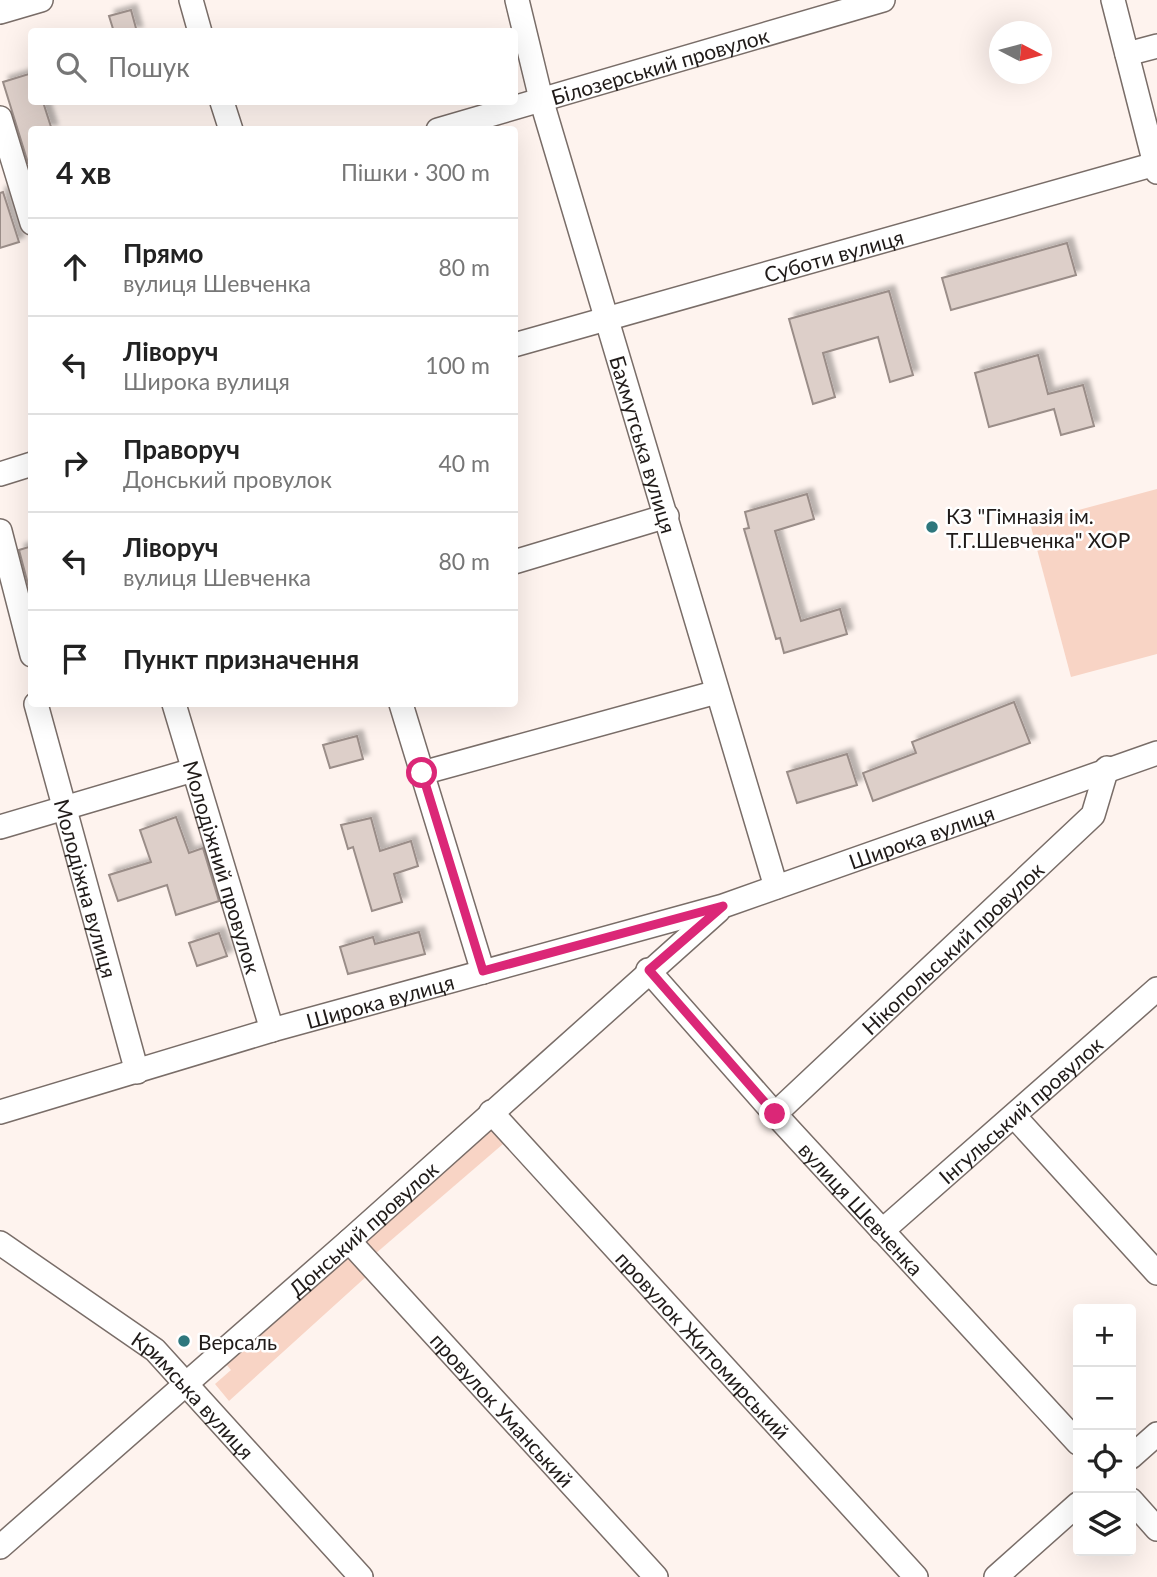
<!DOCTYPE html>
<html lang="uk">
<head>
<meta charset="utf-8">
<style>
	body { margin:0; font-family:Lato,sans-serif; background:#f2f2f2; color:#222 }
	.controls { position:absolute; right:21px; bottom:21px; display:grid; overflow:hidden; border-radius:7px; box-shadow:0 7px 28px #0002 }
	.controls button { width:63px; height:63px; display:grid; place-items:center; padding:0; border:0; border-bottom:2px solid #e0e0e0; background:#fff; color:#222; font:35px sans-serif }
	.compass { position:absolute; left:989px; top:21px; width:63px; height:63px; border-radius:50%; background:#fff; box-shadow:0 7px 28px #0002; rotate:96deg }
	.stop { position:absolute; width:21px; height:21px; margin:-16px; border:5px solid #db2777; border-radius:50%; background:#fff }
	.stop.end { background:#db2777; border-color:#fff; box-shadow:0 2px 7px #0008 }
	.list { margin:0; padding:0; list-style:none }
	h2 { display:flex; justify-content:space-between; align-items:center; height:91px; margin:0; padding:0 28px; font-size:30px }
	h2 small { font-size:23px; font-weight:400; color:#767676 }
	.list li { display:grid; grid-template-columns:46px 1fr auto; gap:21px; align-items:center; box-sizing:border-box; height:98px; padding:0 28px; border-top:2px solid #e0e0e0 }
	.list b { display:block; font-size:26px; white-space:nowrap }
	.list p { margin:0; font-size:23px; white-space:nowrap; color:#767676 }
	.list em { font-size:23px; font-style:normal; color:#767676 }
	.icon { flex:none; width:38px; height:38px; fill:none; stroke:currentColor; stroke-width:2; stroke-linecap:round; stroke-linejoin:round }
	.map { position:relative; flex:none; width:1157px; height:1577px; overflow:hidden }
	.search { position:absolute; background:#fff; box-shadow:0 7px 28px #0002; left:28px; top:28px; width:490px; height:77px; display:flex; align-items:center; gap:18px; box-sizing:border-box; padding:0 24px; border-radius:7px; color:#767676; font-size:26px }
	.panel { position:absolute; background:#fff; box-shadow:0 7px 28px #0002; left:28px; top:126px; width:490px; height:581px; border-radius:7px }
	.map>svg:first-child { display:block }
	.green { fill:#f8d4c5 }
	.building { fill:#ddcfc9; stroke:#9a8d88; stroke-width:2; filter:url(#shadow) }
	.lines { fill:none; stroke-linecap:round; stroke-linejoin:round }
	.minor-casing { stroke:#796d68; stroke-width:26 }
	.minor { stroke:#fff; stroke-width:23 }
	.route { stroke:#db2777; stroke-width:9 }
	.poi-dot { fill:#2e777d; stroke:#fff; stroke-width:2.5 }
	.labels { text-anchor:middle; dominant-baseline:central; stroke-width:5; stroke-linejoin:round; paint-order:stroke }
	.street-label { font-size:21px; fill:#201b19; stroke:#fff }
	.poi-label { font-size:21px; fill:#201b19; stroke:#fff; text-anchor:start }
</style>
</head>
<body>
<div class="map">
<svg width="1157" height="1577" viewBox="0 0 1157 1577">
	<defs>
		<filter id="shadow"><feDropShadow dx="5.5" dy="-5.5" stdDeviation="2" flood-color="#0004"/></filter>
	</defs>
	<rect width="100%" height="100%" fill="#fef3ee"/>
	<g class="green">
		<polygon points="1157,489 1157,654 1071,677 1030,523"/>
		<polygon points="490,1129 503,1144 375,1254 362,1240"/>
		<polygon points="347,1252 368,1275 229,1401 215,1384 231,1370 225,1363"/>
	</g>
	<g class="building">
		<polygon points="131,10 137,32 114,32 109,16"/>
		<polygon points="32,73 32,102 43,102 52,130 32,130 32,163 28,163 3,82"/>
		<polygon points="3,192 19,242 0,248 0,193"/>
		<polygon points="1067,243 1076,275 951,310 942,278"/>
		<polygon points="889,291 913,375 890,382 878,337 823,353 835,397 813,404 789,319"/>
		<polygon points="1038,355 1048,394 1083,385 1094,426 1061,435 1054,409 989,427 975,373"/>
		<polygon points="807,494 814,519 775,531 801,621 840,609 847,634 784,653 780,638 776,639 744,529 749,528 745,512"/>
		<polygon points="32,546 32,587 29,588 19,550"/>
		<polygon points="1014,702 1030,743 873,801 863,773 916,753 912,742"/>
		<polygon points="357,736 363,759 330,768 323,745"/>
		<polygon points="847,754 857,785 797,803 787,772"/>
		<polygon points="176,817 189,853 203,848 219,901 176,915 167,885 118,901 109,875 151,862 140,830"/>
		<polygon points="371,818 380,851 411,841 418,866 394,874 402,902 372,911 353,847 348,849 341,825"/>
		<polygon points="419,932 425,954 348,974 340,947 373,937 375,944"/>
		<polygon points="219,933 227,956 197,966 189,943"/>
	</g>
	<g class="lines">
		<defs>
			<g id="minor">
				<polyline points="191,0 200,32"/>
				<path id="s1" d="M517,0L541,99L776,887"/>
				<polyline points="1113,0 1157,172"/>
				<polyline points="0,12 41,0"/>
				<polyline points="1127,54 1157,46"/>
				<polyline points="222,102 231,130"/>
				<polyline points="0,118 32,223"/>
				<path id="s2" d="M438,130L883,0"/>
				<path id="s3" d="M514,345L1155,164"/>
				<polyline points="0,474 32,464"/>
				<polyline points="0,531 32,655"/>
				<polyline points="514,562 667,516"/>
				<path id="s4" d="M36,704L137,1072"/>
				<path id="s5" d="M174,704L272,1030"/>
				<polyline points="401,704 483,972"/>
				<polyline points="422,773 717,692"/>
				<polyline points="0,827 193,770"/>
				<path id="s6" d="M648,970L775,1114L1078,1443"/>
				<path id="s7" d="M0,1112L272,1030L723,906L1157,753"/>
				<path id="s8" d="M491,1112L916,1577"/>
				<path id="s9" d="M775,1114L1093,815L1107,768"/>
				<polyline points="1015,1117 1157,1273"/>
				<path id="s10" d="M882,1231L1157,989"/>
				<path id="s11" d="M349,1241L656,1577"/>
				<path id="s12" d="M0,1243L155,1350L361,1577"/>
				<polyline points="1131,1457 1157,1434"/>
				<polyline points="1131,1500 1157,1529"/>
				<path id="s13" d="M0,1547L349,1241L718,911"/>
				<polyline points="996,1577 1078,1504"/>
			</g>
		</defs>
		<use href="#minor" class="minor-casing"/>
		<use href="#minor" class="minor"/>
	</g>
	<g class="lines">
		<polyline class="route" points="422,773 483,971 723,906 649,970 775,1114"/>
	</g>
	<g class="poi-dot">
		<circle cx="932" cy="527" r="7"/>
		<circle cx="184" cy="1341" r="7"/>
	</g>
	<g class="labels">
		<g class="street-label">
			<text stroke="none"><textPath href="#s2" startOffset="231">Білозерський провулок</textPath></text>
			<text stroke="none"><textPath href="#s3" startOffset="332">Суботи вулиця</textPath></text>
			<text stroke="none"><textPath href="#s1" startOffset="462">Бахмутська вулиця</textPath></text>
			<text stroke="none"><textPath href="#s7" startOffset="962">Широка вулиця</textPath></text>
			<text stroke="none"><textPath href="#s5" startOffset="170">Молодіжний провулок</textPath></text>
			<text stroke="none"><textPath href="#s4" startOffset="191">Молодіжна вулиця</textPath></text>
			<text stroke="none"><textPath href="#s9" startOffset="243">Нікопольський провулок</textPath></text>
			<text stroke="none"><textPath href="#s7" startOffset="396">Широка вулиця</textPath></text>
			<text stroke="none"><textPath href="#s10" startOffset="184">Інгульський провулок</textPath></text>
			<text stroke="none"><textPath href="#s6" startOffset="320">вулиця Шевченка</textPath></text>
			<text stroke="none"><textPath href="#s13" startOffset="483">Донський провулок</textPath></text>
			<text stroke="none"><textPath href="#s8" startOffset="315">провулок Житомирський</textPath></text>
			<text stroke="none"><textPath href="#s12" startOffset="247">Кримська вулиця</textPath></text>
			<text stroke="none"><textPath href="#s11" startOffset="228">провулок Уманський</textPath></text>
		</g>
		<g class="poi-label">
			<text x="946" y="515">КЗ "Гімназія ім.<tspan x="946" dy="24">Т.Г.Шевченка" ХОР</tspan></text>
			<text x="198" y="1341">Версаль</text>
		</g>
	</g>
</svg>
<div class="controls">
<button>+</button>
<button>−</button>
<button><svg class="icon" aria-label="locate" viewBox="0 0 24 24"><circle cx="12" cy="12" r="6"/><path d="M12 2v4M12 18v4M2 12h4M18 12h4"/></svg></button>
<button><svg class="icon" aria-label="layers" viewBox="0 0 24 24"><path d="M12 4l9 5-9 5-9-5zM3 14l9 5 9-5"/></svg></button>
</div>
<svg class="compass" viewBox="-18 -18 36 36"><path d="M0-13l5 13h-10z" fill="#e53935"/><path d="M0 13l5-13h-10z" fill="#767676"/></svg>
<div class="stop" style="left:422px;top:773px"></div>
<div class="stop end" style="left:775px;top:1114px"></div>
<div class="search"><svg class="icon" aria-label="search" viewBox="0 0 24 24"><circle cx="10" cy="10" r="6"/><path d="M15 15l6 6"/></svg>Пошук</div>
<section class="panel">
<h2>4 хв<small>Пішки · 300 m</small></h2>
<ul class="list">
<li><svg class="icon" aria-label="ahead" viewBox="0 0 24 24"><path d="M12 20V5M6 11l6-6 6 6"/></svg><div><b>Прямо</b><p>вулиця Шевченка</p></div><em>80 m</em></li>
<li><svg class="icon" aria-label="left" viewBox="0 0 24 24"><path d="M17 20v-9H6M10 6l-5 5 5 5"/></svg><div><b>Ліворуч</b><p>Широка вулиця</p></div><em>100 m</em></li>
<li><svg class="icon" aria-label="right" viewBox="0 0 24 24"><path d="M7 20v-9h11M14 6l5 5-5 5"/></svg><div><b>Праворуч</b><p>Донський провулок</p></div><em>40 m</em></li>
<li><svg class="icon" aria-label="left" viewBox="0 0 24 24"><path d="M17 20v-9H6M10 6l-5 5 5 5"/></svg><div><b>Ліворуч</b><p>вулиця Шевченка</p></div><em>80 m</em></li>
<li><svg class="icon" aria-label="arrive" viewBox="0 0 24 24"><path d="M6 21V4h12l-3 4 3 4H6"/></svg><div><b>Пункт призначення</b></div></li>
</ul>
</section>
</div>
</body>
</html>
